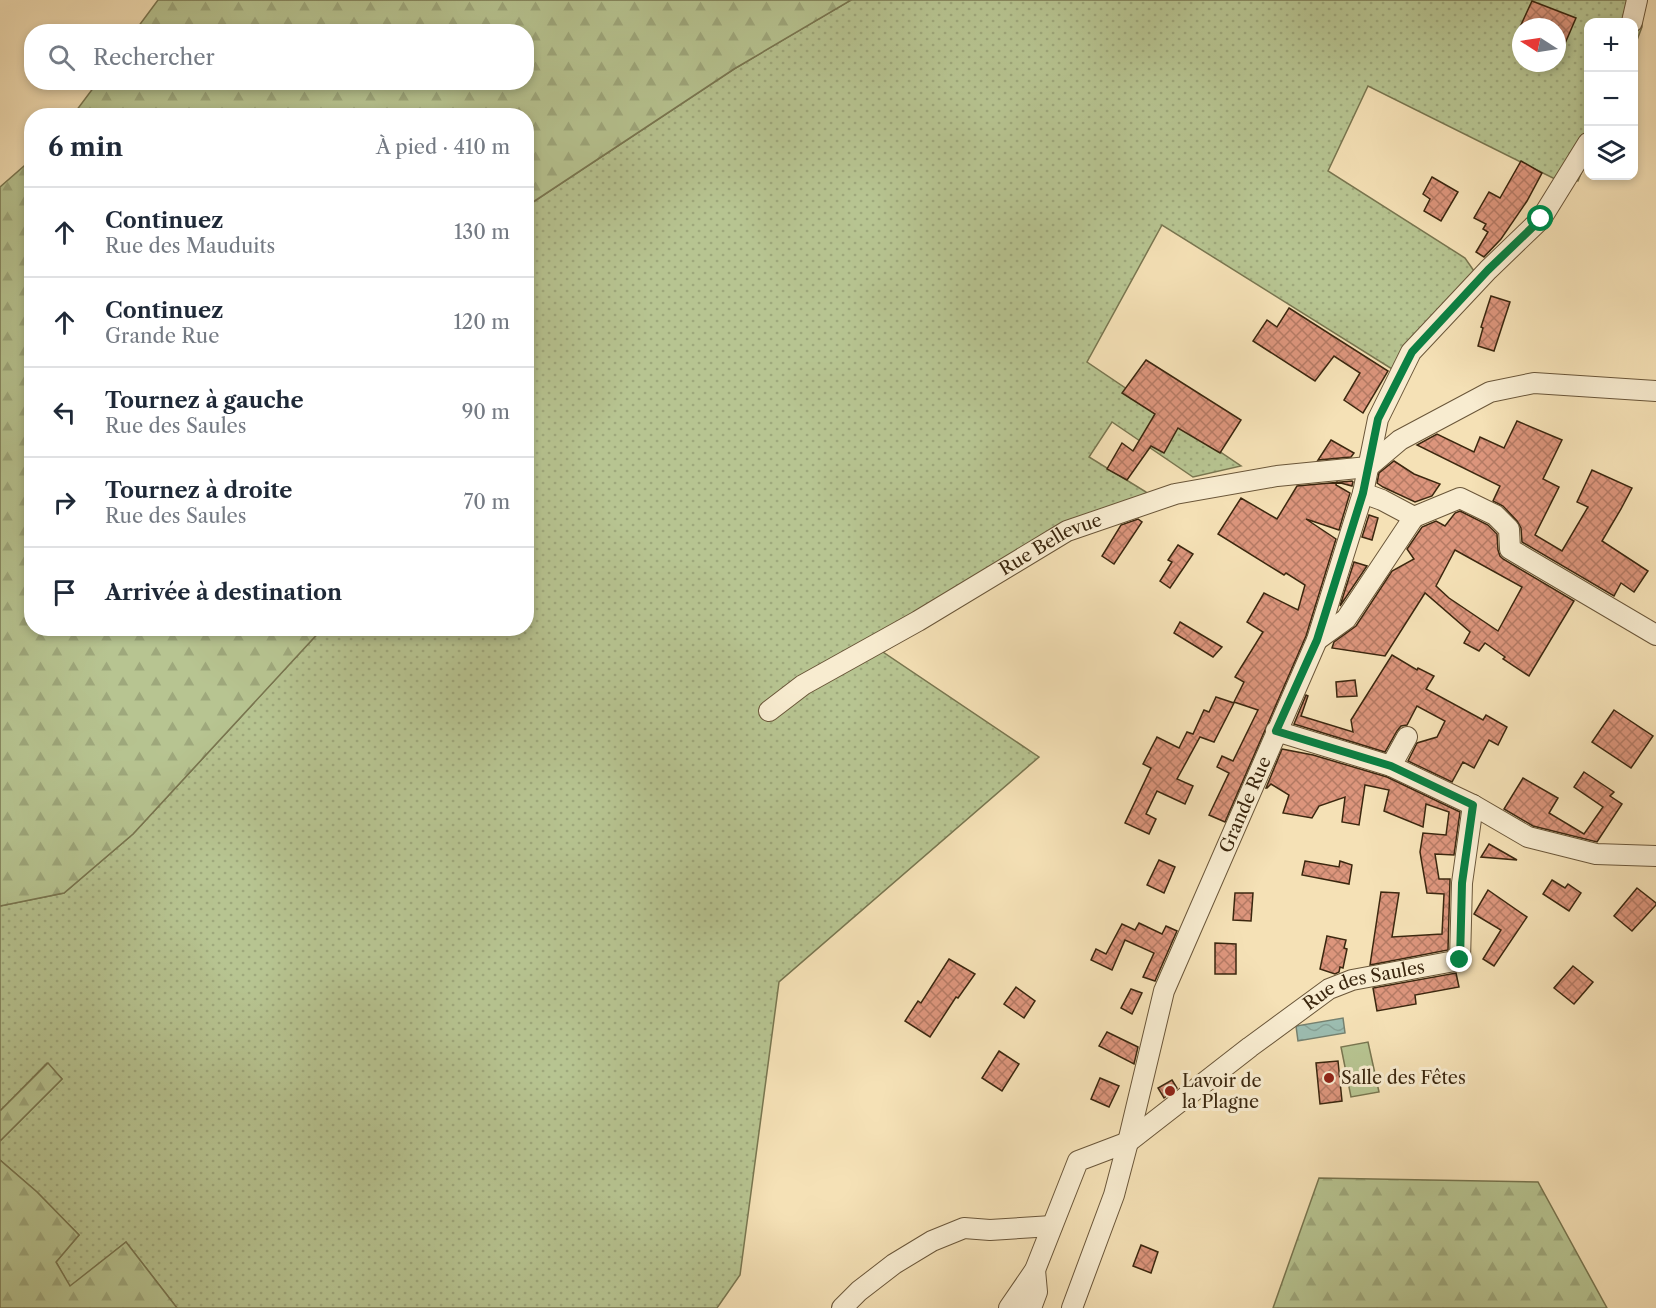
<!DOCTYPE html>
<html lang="fr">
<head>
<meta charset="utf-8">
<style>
	body { margin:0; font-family:"Libre Caslon Text",serif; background:#f6f6f7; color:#1f2937 }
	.controls { position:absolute; right:18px; top:18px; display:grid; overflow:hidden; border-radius:12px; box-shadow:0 3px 9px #0003 }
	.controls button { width:54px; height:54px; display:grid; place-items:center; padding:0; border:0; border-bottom:2px solid #e0e1e3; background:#fff; color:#1f2937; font:30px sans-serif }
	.compass { position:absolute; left:1512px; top:18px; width:54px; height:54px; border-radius:50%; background:#fff; box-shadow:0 3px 9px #0003; rotate:282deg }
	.stop { position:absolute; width:18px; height:18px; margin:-14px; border:4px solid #0b8043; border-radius:50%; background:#fff }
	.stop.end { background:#0b8043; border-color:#fff; box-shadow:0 2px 6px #0008 }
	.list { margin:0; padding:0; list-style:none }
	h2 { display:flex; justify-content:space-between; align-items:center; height:78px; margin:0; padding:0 24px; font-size:26px }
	h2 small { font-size:20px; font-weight:400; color:#747a83 }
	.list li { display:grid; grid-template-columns:39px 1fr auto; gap:18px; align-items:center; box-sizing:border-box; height:90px; padding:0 24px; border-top:2px solid #e0e1e3 }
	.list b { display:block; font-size:22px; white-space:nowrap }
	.list p { margin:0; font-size:20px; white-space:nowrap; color:#747a83 }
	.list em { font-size:20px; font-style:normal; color:#747a83 }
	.icon { flex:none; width:33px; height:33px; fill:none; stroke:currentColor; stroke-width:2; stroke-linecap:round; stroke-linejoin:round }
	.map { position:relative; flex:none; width:1656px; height:1308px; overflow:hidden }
	.search { position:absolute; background:#fff; box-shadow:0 3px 9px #0003; left:24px; top:24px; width:510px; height:66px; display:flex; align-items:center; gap:15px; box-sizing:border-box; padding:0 21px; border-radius:24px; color:#747a83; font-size:22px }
	.panel { position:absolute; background:#fff; box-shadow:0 3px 9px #0003; left:24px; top:108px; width:510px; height:528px; border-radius:24px }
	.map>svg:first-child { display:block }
	.grass { fill:url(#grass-dots); stroke:#797650; stroke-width:1.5; fill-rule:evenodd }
	.forest { fill:url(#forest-firs); stroke:#797650; stroke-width:1.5 }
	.pitch { fill:#b7c491; stroke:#797650; stroke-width:1.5 }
	.water { fill:url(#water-waves); stroke:#758170; stroke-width:1.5 }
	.building { fill:url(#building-cross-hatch); stroke:#3b270f; stroke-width:1.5; fill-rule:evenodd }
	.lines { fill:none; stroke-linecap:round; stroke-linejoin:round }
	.minor-casing { stroke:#6a5639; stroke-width:22 }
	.minor { stroke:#f8ecd0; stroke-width:20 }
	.route { stroke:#0b8043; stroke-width:8 }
	.poi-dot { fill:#8f2418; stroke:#f8ecd0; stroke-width:2 }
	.labels { text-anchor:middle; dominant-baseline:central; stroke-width:6; stroke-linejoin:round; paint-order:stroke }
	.street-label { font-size:18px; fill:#3b270f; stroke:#f8ecd0 }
	.poi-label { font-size:18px; fill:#3b270f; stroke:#f8ecd0; text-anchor:start }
</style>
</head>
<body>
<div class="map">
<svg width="1656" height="1308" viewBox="0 0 1656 1308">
	<defs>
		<pattern id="grass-dots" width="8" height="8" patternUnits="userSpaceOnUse" patternTransform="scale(1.5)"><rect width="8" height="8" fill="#b7c491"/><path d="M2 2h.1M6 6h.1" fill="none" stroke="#9ea87c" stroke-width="1.8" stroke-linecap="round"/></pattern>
		<pattern id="forest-firs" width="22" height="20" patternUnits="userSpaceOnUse" patternTransform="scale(1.5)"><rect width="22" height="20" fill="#b7c491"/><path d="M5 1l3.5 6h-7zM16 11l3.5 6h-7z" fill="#9ea87c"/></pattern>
		<pattern id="water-waves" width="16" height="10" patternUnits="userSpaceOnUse" patternTransform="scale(1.5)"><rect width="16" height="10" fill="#9cbdb1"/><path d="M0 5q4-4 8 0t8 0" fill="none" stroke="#87a297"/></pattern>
		<pattern id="building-cross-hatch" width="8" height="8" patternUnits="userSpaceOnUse" patternTransform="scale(1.5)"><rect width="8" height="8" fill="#dc957c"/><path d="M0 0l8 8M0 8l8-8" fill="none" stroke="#b47a64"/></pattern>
	</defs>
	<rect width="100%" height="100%" fill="#f5e1b6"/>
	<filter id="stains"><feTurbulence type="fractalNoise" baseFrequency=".00333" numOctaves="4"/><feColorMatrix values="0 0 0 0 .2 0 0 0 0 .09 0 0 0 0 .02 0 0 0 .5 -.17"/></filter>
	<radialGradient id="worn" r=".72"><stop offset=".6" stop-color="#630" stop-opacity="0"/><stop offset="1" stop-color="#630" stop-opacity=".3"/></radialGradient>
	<path class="grass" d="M851,0H1641L1642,27L1634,48V22H1588V156L1578,181L1553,178L1368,86L1328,171L1465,258L1474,271L1392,369L1162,225L1087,362L1241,466L1193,477L1112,422L1089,457L1146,492L1148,507L1079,533L883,652L1039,757L779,982L740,1275L717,1308H177L126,1242L70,1287L56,1262L79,1235L37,1192L0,1160V1141L62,1079L47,1063L0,1111V906L64,893L133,834L322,629L526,628L527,206L734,69ZM1521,27H1557V63H1521Z"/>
	<g class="forest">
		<polygon points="158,0 851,0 734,69 527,206 526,116 73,115 97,83 526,82 526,32 135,31"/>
		<polygon points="31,160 32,628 322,629 133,834 64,893 0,906 0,187"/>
		<polygon points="48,1063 62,1079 0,1141 0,1111"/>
		<polygon points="0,1160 37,1192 79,1235 56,1262 70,1286 126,1242 177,1308 0,1308"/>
		<polygon points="1319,1178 1538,1182 1607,1308 1273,1308"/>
	</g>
	<polygon class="pitch" points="1368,1042 1379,1092 1351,1097 1341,1047"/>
	<polygon class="water" points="1343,1018 1345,1033 1298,1041 1296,1026"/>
	<g class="building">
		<polygon points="1532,1 1576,18 1557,62 1557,27 1520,27"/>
		<polygon points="1521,161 1542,173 1527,201 1501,239 1484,257 1476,252 1488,232 1483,229 1486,224 1474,218 1489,192 1500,198"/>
		<polygon points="1432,177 1458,192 1441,221 1424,211 1430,199 1423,194"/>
		<polygon points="1491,296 1510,302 1494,351 1478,346 1483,328 1481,327"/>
		<polygon points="1289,308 1388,371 1363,413 1344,400 1360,373 1334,356 1315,381 1253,341 1267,320 1277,327"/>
		<polygon points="1146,360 1241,420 1220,453 1178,428 1164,453 1151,446 1127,480 1107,469 1122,443 1133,451 1155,414 1122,393"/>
		<polygon points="1517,421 1562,440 1543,479 1559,487 1535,535 1562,551 1588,507 1577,502 1592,470 1632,488 1621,509 1602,541 1648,571 1634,592 1621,583 1614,596 1522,542 1521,528 1517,521 1503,506 1493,501 1500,486 1417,445 1437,434 1474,452 1480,437 1504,448"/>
		<polygon points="1331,440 1354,453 1351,457 1318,460"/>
		<polygon points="1394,461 1414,474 1440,484 1432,496 1415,502 1383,487 1377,483 1379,473"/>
		<polygon points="1352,481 1353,482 1352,486 1337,482 1336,485 1350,493 1339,530 1306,519 1336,539 1306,636 1225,822 1209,815 1229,773 1217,767 1222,756 1233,761 1258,710 1234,702 1244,682 1235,677 1263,632 1247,622 1264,593 1298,610 1305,585 1286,573 1284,575 1218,534 1241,498 1277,519 1297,486"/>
		<path d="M1460,511L1488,525L1497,534L1498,550L1500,556L1503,559L1574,601L1529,676L1503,659L1505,657L1485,643L1479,651L1464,643L1470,632L1425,593L1385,656L1332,648L1334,642L1356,626L1392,571L1414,559L1407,549L1422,527L1436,521L1445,526L1455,513ZM1455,550L1522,587L1498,631L1449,598L1436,586Z"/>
		<polygon points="1369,515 1378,518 1372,540 1362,537"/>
		<polygon points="1138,519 1142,522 1114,564 1102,556 1121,525"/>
		<polygon points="1178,545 1193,554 1170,588 1160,581 1172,562 1168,560"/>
		<polygon points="1354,562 1367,566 1340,606"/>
		<polygon points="1180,622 1222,647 1213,657 1174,633"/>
		<polygon points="1392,655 1417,670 1418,668 1434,676 1426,689 1483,720 1486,715 1507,727 1498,745 1489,740 1474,768 1463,762 1452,782 1408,761 1417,743 1437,737 1445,721 1417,706 1407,725 1401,726 1397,731 1385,752 1294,724 1306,695 1308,696 1301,716 1353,732 1351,720"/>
		<polygon points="1355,680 1357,696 1337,697 1336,682"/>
		<polygon points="1216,697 1234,703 1214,742 1200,737 1177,779 1193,786 1185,804 1157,791 1146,814 1156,819 1149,834 1125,823 1151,768 1143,764 1157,737 1179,748 1187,732 1193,734 1204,710 1209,712"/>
		<polygon points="1614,710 1653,736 1631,768 1592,742"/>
		<polygon points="1282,749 1313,755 1387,777 1460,812 1454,855 1435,854 1439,879 1450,879 1448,950 1370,965 1381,892 1399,893 1392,937 1442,934 1444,894 1427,893 1420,852 1423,833 1446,835 1449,812 1426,804 1423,827 1384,811 1389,790 1365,785 1359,825 1342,822 1345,797 1319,806 1312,818 1283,813 1289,795 1271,784 1267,788 1266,788"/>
		<polygon points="1584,772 1614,792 1610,796 1622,804 1597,842 1533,826 1504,809 1523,778 1558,798 1549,813 1584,834 1603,807 1574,787"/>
		<polygon points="1489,844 1517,860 1481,857"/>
		<polygon points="1159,860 1175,867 1164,893 1147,885"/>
		<polygon points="1305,861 1339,867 1340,861 1352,865 1349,884 1302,875"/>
		<polygon points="1552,880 1565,888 1568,884 1581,893 1569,911 1543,894"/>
		<polygon points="1637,888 1656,903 1656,905 1632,931 1614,916"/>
		<polygon points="1488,890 1527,917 1494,966 1483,959 1501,930 1474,914"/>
		<polygon points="1235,893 1253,893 1251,921 1233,920"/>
		<polygon points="1139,923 1162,934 1166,926 1177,931 1155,981 1143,977 1154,953 1125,940 1112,970 1091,960 1096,949 1106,954 1122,924 1135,930"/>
		<polygon points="1327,936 1346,940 1344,948 1347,949 1343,968 1340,967 1339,972 1335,974 1320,969"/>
		<polygon points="1215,943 1236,944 1236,974 1215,974"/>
		<polygon points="949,959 975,974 958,998 956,997 930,1037 905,1021 918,1001 921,1003"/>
		<polygon points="1573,966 1593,982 1574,1004 1554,988"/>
		<polygon points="1456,973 1459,987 1415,995 1416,1004 1377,1011 1373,988"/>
		<polygon points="1016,987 1035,1001 1024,1018 1004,1004"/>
		<polygon points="1131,989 1142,993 1132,1014 1121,1008"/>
		<polygon points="1107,1032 1138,1047 1134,1064 1099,1046"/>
		<polygon points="999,1051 1019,1064 1002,1091 982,1078"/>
		<polygon points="1338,1061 1342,1101 1320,1104 1316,1063"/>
		<polygon points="1100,1078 1119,1086 1109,1107 1091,1099"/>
		<polygon points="1172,1080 1177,1088 1164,1098 1158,1088"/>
		<polygon points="1141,1245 1158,1252 1151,1273 1133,1266"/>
	</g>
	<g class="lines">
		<defs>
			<g id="minor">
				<polyline points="1632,22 1637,0"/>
				<polyline points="1368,467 1400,440 1490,392 1534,383 1656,391"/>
				<polyline points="1363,493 1382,500 1414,517 1460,498 1495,515 1509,529 1510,549 1656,635"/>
				<polyline points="1317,640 1346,619 1414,517"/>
				<path id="s1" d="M769,711L803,685L918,621L1067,531L1175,494L1277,476L1368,467"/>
				<polyline points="1276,731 1391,766 1473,805 1528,837 1596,854 1656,856"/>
				<polyline points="1391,766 1407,737"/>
				<polyline points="842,1308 859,1291 894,1264 932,1241 964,1228 990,1230 1052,1226"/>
				<path id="s2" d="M1009,1308L1035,1270L1078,1161L1128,1142L1250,1047L1329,989L1352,980L1460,960L1462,883L1473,805"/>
				<polyline points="1031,1308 1037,1292 1035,1270"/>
				<path id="s3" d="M1072,1308L1114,1195L1128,1142L1164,991L1317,640L1363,493L1378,419L1411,352L1488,270L1541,219L1588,143"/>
			</g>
		</defs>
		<use href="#minor" class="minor-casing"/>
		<use href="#minor" class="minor"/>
	</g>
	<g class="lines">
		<polyline class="route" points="1460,960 1462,883 1473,805 1391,766 1276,731 1317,640 1363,493 1378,419 1412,352 1488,270 1541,219"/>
	</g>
	<g class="poi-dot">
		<circle cx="1329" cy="1078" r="6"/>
		<circle cx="1170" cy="1091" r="6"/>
	</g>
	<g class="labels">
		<g class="street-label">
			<text stroke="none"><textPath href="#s1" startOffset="328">Rue Bellevue</textPath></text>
			<text stroke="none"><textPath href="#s3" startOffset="534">Grande Rue</textPath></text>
			<text stroke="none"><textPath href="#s2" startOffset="504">Rue des Saules</textPath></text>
		</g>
		<g class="poi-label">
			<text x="1341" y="1078">Salle des Fêtes</text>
			<text x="1182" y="1081">Lavoir de<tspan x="1182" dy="21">la Plagne</tspan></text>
		</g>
	</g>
	<rect width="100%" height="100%" filter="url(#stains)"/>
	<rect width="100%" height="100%" fill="url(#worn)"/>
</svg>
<div class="controls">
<button>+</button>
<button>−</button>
<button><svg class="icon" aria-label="layers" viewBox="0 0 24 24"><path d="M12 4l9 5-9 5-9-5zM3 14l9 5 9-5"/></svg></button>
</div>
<svg class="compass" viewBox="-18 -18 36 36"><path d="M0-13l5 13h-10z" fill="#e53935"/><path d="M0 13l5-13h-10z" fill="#747a83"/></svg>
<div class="stop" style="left:1541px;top:219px"></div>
<div class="stop end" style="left:1460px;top:960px"></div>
<div class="search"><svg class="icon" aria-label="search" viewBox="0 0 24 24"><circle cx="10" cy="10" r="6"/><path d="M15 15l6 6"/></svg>Rechercher</div>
<section class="panel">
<h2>6 min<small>À pied · 410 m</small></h2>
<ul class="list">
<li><svg class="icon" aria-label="ahead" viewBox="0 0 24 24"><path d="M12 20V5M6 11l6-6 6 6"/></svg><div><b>Continuez</b><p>Rue des Mauduits</p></div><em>130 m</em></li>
<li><svg class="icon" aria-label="ahead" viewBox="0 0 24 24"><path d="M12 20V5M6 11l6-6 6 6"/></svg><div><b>Continuez</b><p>Grande Rue</p></div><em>120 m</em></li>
<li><svg class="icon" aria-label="left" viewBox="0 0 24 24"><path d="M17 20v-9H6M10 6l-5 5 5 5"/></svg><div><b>Tournez à gauche</b><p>Rue des Saules</p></div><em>90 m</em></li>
<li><svg class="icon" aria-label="right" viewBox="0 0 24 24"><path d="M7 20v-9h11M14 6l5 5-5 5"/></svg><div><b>Tournez à droite</b><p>Rue des Saules</p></div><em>70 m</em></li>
<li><svg class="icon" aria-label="arrive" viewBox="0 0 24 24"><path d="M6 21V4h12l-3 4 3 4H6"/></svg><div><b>Arrivée à destination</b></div></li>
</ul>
</section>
</div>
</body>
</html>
